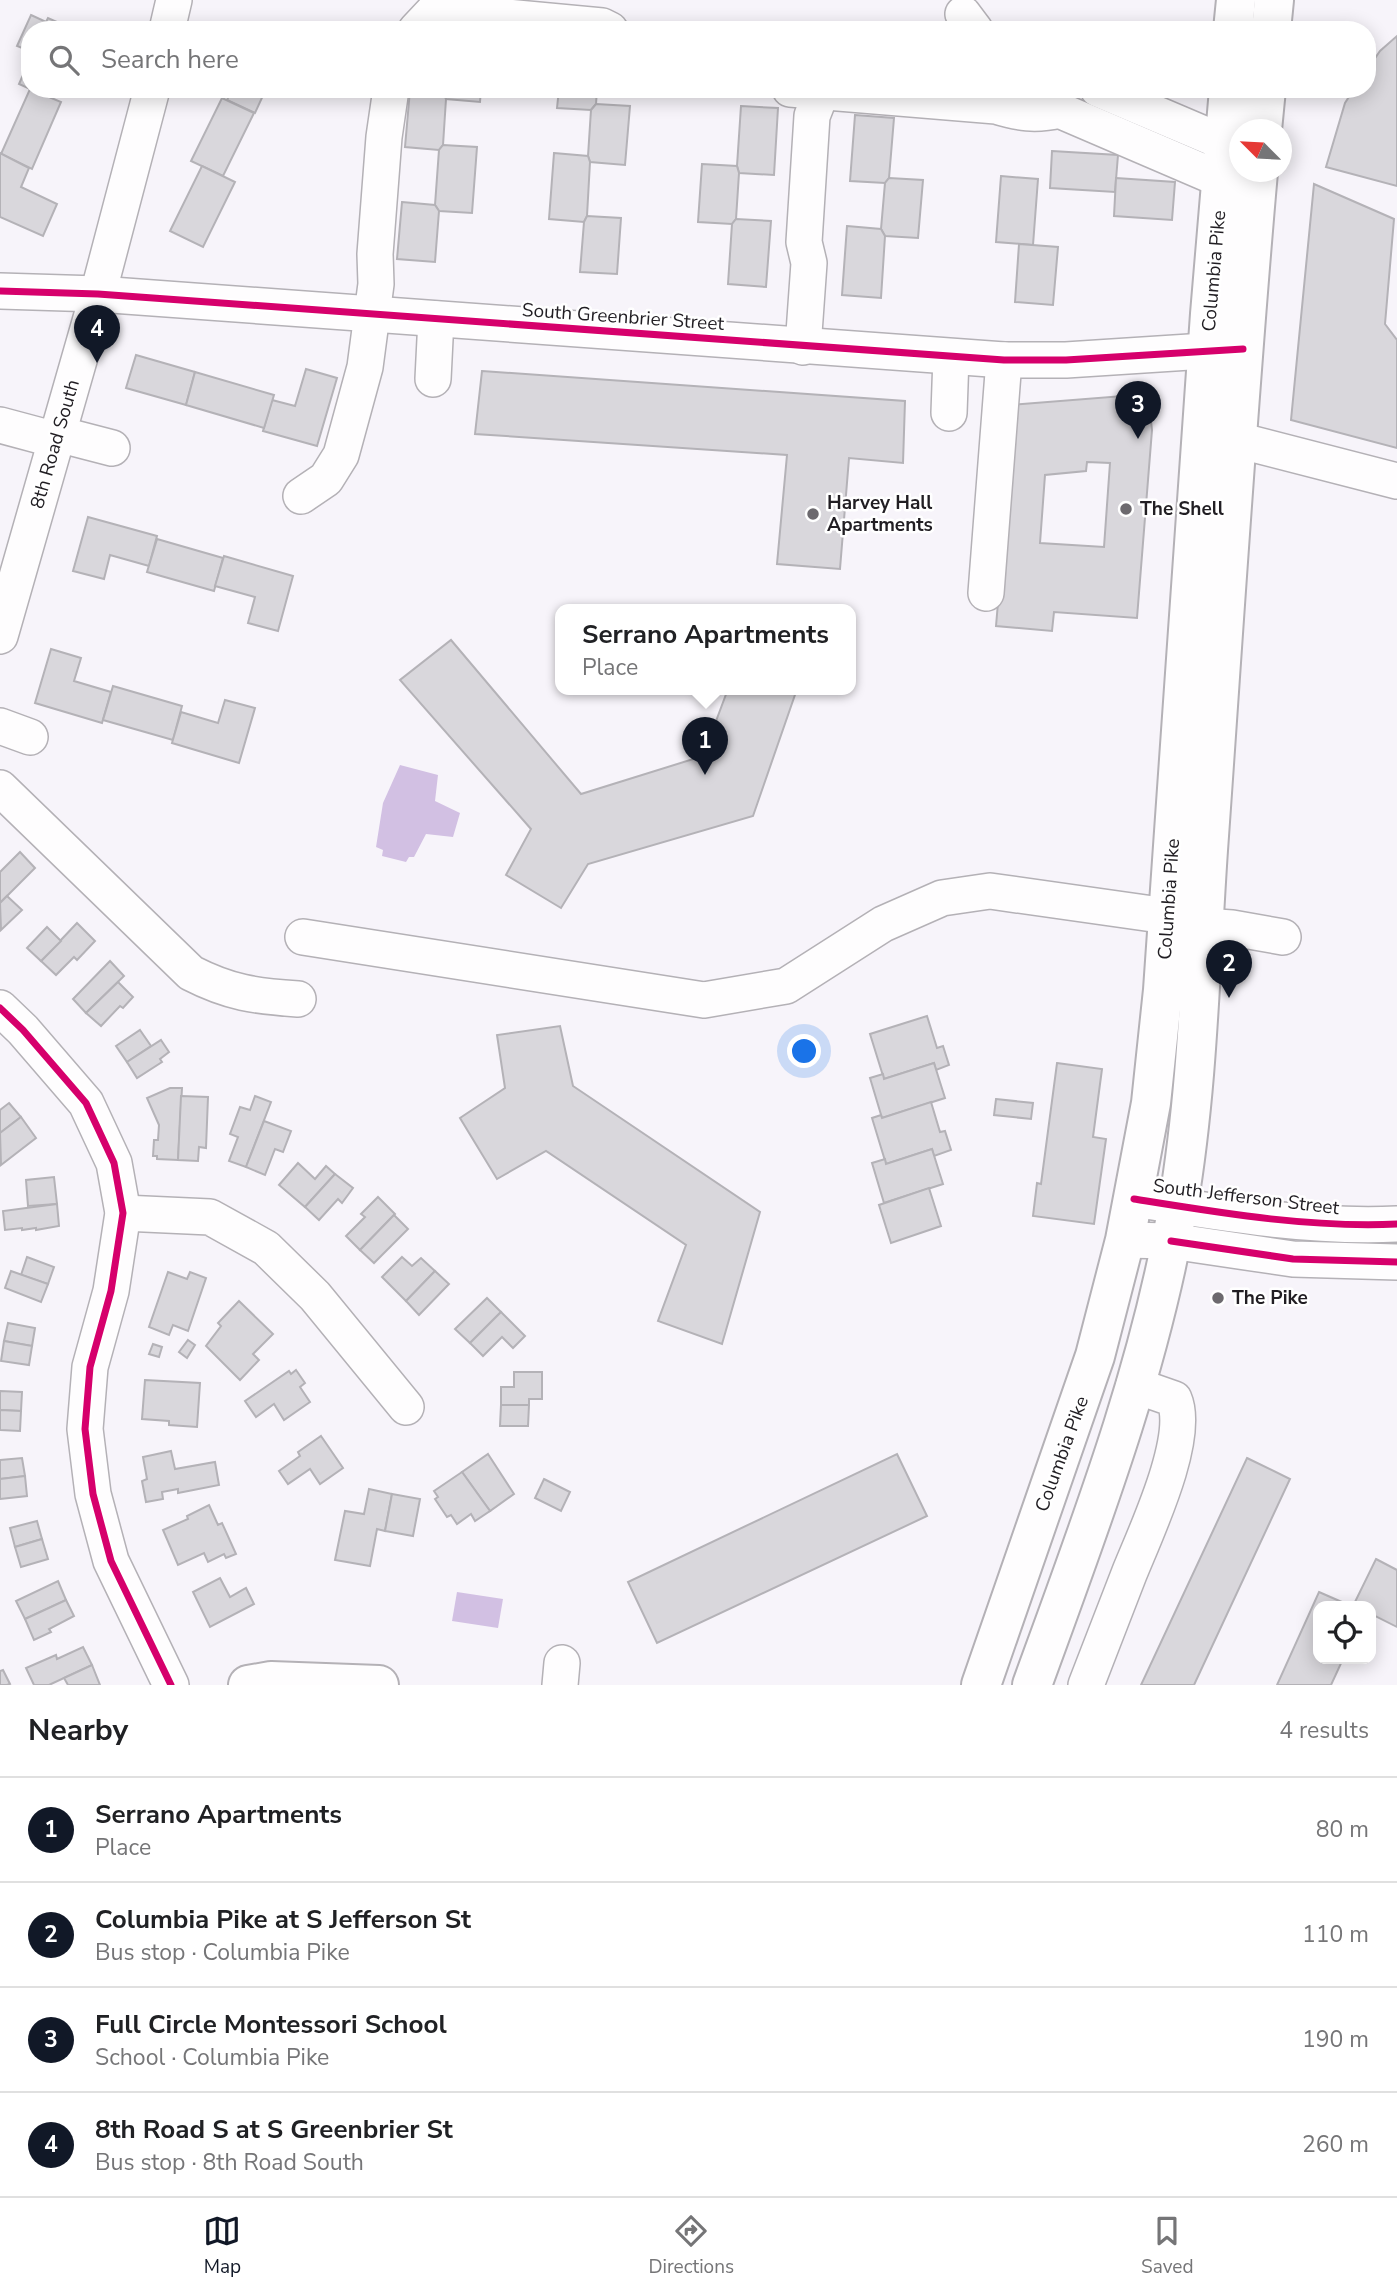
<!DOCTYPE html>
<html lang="en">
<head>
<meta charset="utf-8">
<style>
	body { margin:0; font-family:"Nunito Sans",sans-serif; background:#f2f2f2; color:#202124 }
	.controls { position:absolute; right:21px; bottom:21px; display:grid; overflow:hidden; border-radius:14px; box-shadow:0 4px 18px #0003 }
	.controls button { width:63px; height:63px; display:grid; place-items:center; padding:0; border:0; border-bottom:2px solid #e0e0e0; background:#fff; color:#202124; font:35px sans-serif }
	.compass { position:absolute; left:1229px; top:119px; width:63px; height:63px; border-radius:50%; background:#fff; box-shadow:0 4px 18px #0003; rotate:294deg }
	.you { position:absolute; left:805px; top:1052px; width:24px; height:24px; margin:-18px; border:5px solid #fff; border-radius:50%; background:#1a73e8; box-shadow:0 0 0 10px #1a73e833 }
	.badge { display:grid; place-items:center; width:46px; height:46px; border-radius:50%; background:#111827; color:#fff; font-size:23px; font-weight:700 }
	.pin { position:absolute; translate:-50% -58px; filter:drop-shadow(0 2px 4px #0008) }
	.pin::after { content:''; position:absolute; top:37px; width:24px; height:21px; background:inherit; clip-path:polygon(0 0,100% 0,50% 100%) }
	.popup { position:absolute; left:555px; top:604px; width:301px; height:91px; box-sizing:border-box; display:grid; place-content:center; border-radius:14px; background:#fff; filter:drop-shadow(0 2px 5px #0005); font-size:23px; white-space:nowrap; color:#757577 }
	.popup b { font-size:26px; color:#202124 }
	.popup::after { content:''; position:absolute; left:50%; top:100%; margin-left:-14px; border:14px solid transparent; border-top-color:#fff }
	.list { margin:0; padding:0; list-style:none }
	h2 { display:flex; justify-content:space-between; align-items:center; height:91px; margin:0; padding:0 28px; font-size:30px }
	h2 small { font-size:23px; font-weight:400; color:#757577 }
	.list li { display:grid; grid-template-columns:46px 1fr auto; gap:21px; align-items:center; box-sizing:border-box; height:105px; padding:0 28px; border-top:2px solid #e0e0e0 }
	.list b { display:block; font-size:26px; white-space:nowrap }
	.list p { margin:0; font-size:23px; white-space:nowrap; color:#757577 }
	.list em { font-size:23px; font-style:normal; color:#757577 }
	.icon { flex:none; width:38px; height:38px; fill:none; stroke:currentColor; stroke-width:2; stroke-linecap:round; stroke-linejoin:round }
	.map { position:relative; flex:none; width:1397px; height:1685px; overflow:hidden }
	.search { position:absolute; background:#fff; box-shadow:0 4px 18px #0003; left:21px; right:21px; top:21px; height:77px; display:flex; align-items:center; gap:18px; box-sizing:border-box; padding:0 24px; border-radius:28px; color:#757577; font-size:26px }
	.sheet { height:511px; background:#fff }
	nav { display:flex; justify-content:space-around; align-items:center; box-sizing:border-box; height:98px; border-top:2px solid #e0e0e0; background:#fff; font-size:19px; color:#757577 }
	nav a { display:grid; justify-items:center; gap:4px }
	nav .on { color:#111827 }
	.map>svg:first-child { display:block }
	.water { fill:#d2c0e3 }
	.building { fill:#d9d7dc; stroke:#b4b2b7; stroke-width:2; fill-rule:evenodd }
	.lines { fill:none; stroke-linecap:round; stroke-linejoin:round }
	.minor-casing { stroke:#b4b1b6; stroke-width:38 }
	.major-casing { stroke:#b4b1b6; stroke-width:42 }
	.minor { stroke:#fefdfe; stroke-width:35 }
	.major { stroke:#fefdfe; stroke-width:38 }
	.cycleway-casing { stroke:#fff; stroke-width:11 }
	.cycleway { stroke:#d6006c; stroke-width:7 }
	.poi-dot { fill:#6c696e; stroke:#fff; stroke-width:2.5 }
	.labels { text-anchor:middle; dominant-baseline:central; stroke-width:5; stroke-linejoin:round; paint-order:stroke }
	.street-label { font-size:19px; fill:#211e23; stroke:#fff }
	.poi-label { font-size:19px; font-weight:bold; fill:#211e23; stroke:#fff; text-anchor:start }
</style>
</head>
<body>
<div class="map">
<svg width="1397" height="1685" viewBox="0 0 1397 1685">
	<rect width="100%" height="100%" fill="#f7f4fa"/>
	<g class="water">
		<polygon points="400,765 438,775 435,801 460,813 453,837 426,834 414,857 409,857 406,862 382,856 383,850 376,847 383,803"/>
		<polygon points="457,1592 503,1599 498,1628 452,1621"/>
	</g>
	<g class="building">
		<polygon points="31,15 46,22 48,18 75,30 30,30 30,51 17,46"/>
		<polygon points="1397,36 1397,186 1326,167 1345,103 1354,89 1367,89 1367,70 1380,51"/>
		<polygon points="30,59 30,89 19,84"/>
		<polygon points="30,89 61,102 32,169 1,154"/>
		<polygon points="31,89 56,89 52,98"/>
		<polygon points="232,89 266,89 255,113 227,100"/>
		<polygon points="443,89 481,89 480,102 446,99"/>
		<polygon points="559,89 597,89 596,104 591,110 557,108"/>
		<polygon points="410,90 443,93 446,99 443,145 439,150 405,147"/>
		<polygon points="222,98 254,113 223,176 191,161"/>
		<polygon points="596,104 630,106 625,165 590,162 588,156 591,110"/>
		<polygon points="741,106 778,108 774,175 739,173 737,166"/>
		<polygon points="855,115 894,118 889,178 885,183 850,181"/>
		<polygon points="443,145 477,147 472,213 439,211 435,205 439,150"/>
		<polygon points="1052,151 1118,155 1115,192 1050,188"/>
		<polygon points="0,153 29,168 21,187 57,204 43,236 0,217"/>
		<polygon points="554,153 588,156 590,162 587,216 584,222 549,219"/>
		<polygon points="702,164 737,166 739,173 736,219 732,224 698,222"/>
		<polygon points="202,166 235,182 203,247 170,231"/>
		<polygon points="1001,176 1038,179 1033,245 996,242"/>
		<polygon points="889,178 923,180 918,238 885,236 881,229 885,183"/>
		<polygon points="1116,178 1175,182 1172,220 1114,216"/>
		<polygon points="1314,184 1394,219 1385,324 1397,340 1397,448 1291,420"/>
		<polygon points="402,202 435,205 439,211 435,262 397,259"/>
		<polygon points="587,216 621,218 617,274 580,272 584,222"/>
		<polygon points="736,219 771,221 766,287 728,284 732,224"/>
		<polygon points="847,226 881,229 885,236 881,298 842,295"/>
		<polygon points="1019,244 1058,247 1053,305 1015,302"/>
		<polygon points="136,355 195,372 186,405 126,388"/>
		<polygon points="306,369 337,378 317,446 263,431 272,400 295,406"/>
		<polygon points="482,371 905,401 903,463 849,458 840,569 777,564 787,455 475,434"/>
		<polygon points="195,372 274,395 264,428 186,405"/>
		<path d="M1148,394L1152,430L1137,618L1054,612L1052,631L996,626L1012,439L1010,405ZM1087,462L1110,463L1104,547L1040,543L1045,475L1086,471Z"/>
		<polygon points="88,517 157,536 149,566 110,555 104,579 73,571"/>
		<polygon points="157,539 223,558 214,591 147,572"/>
		<polygon points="224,556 293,576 278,631 248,623 255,597 215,586"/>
		<polygon points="451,640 581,794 703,756 728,689 797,689 753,816 588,864 561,908 506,875 531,829 400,680"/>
		<polygon points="51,649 81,658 74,681 111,692 102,723 35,703"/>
		<polygon points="113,686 182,706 173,740 103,720"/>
		<polygon points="225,700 255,708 239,763 172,743 181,712 218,723"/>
		<polygon points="20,852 35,868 0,903 0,872"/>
		<polygon points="7,896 22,910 1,930 0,903"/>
		<polygon points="77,923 95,941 77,960 74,957 56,975 41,961"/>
		<polygon points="47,927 61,941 41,961 27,948"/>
		<polygon points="110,961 124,976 86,1013 73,999"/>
		<polygon points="118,982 133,997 123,1008 120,1006 101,1026 86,1013"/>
		<polygon points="927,1016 937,1048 943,1046 949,1065 936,1070 934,1063 884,1079 870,1034"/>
		<polygon points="560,1026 573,1086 760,1212 722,1344 658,1321 686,1245 546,1151 497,1179 460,1118 505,1088 497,1035"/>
		<polygon points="140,1030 151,1046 127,1062 116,1046"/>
		<polygon points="161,1040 169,1052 160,1059 162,1062 137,1078 127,1062"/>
		<polygon points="934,1063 945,1098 882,1118 870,1078 883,1074 884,1079"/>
		<polygon points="1057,1063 1102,1069 1093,1137 1106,1139 1094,1224 1033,1216 1037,1183 1041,1184"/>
		<polygon points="170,1088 182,1088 178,1160 157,1159 157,1156 153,1156 154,1140 158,1140 159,1125 147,1098"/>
		<polygon points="181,1096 208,1097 206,1148 199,1147 198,1161 178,1160"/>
		<polygon points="255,1096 271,1102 246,1167 229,1161 238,1137 230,1134 240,1107 250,1110"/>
		<polygon points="996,1099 1033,1103 1031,1119 994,1115"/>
		<polygon points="931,1102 940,1132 945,1131 951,1150 934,1156 932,1149 886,1164 872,1118 881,1115 882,1118"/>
		<polygon points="9,1103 21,1117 0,1133 0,1110"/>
		<polygon points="21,1117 36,1138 1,1165 0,1133"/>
		<polygon points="264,1121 291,1131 283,1152 275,1149 265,1175 246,1167"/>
		<polygon points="932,1149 943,1184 884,1203 872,1163 885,1159 886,1164"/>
		<polygon points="298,1163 315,1179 326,1166 335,1174 305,1207 279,1185"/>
		<polygon points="335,1174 353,1188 342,1203 338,1199 319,1220 305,1207"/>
		<polygon points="54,1177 57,1204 28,1206 26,1180"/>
		<polygon points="929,1188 941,1226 891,1243 879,1205"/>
		<polygon points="378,1197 395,1214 360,1250 346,1236 365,1217 361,1214"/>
		<polygon points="57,1204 59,1226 36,1230 36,1228 22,1230 22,1228 5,1230 3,1211"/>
		<polygon points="394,1215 408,1229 374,1263 360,1250"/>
		<polygon points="27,1257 54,1267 48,1284 21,1275"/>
		<polygon points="402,1257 412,1266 421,1258 435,1271 406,1301 382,1277"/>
		<polygon points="11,1271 48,1284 41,1302 5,1288"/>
		<polygon points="435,1271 449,1284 419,1315 406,1301"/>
		<polygon points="168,1272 187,1279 190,1272 206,1278 188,1331 173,1325 169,1335 149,1327"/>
		<polygon points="487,1298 501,1312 470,1343 455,1329"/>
		<polygon points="239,1301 273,1334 253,1354 259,1360 240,1380 206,1346 221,1326 218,1323"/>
		<polygon points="501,1312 525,1336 513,1348 502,1337 483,1356 470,1343"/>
		<polygon points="8,1323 35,1328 32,1346 4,1341"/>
		<polygon points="188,1340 195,1345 187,1358 179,1352"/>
		<polygon points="4,1341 32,1346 29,1365 1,1361"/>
		<polygon points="153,1344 162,1347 159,1357 149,1354"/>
		<polygon points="296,1370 305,1383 300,1387 310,1402 284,1420 274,1404 256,1417 245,1401 289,1371 291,1374"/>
		<polygon points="514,1372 542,1372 542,1399 529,1399 529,1405 501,1405 501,1387 514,1387"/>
		<polygon points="145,1380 200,1383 197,1427 169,1425 169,1421 142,1419"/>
		<polygon points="0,1391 22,1392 21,1411 0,1410"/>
		<polygon points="501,1405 529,1405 528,1426 500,1426"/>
		<polygon points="0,1410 21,1411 20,1431 0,1430"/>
		<polygon points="321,1436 343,1468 320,1484 310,1469 288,1484 279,1471 300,1456 298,1452"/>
		<polygon points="171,1451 175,1469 215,1462 219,1485 178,1493 178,1489 162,1492 163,1499 146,1502 142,1481 147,1479 143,1457"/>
		<polygon points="488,1454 514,1494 490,1511 462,1472"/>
		<polygon points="897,1454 927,1516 657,1643 628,1582"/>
		<polygon points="22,1458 25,1476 0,1479 0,1460"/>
		<polygon points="1247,1458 1290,1479 1194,1685 1141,1685"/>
		<polygon points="462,1472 490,1511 475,1521 471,1514 457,1524 451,1515 447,1517 435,1499 438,1497 434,1491"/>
		<polygon points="25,1476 27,1496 0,1499 0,1479"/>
		<polygon points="544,1479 570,1492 561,1511 535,1498"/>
		<polygon points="369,1489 392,1494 385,1531 377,1529 370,1566 335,1560 345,1511 364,1514"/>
		<polygon points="392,1494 420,1499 413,1536 385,1531"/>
		<polygon points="209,1505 218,1525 222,1523 236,1554 226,1558 224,1554 208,1562 204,1553 178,1565 163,1530 188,1519 187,1516"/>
		<polygon points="37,1521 42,1539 15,1547 10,1528"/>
		<polygon points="42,1539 48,1559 21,1567 15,1547"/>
		<polygon points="1376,1559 1397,1570 1397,1627 1371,1614 1371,1606 1353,1606"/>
		<polygon points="220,1578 230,1597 246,1588 254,1604 210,1627 193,1592"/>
		<polygon points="58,1581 66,1600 25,1619 16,1601"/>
		<polygon points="1319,1592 1351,1606 1318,1606 1318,1659 1343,1659 1331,1685 1277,1685"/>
		<polygon points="66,1600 74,1616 49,1629 51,1632 34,1640 25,1619"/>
		<polygon points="83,1647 92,1665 49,1685 34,1685 26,1668 56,1655 57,1659"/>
		<polygon points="92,1665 100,1685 68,1685 64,1678"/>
		<polygon points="3,1670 10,1684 7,1685 0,1685 0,1671"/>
	</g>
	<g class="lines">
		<defs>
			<g id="minor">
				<polyline points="963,14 975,30"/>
				<polyline points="167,30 174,0"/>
				<polyline points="416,30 432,13 454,12 602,26 610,30"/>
				<path d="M790,89L996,106C1019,113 1035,116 1059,110L1222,180"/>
				<polyline points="1098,89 1225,143"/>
				<polyline points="0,291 98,294 1004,360 1066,360 1236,349"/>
				<polyline points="803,347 809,263 804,242 812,116 821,93"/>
				<polyline points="433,379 436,319"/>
				<polyline points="949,413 951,357"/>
				<polyline points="0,425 56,440"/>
				<polyline points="1210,433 1397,481"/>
				<polyline points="58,434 112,448"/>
				<polyline points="301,496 326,479 341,455 365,367 376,284 375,254 384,137 391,89"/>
				<polyline points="986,593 1004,360"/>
				<polyline points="0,636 98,294 152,89"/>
				<polyline points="0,726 30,737"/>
				<path d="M0,788L191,973C230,993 255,996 298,999"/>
				<polyline points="303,937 704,1000 786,986 883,924 942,898 990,891 1167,916 1203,926 1232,928 1283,937"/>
				<polyline points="0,1008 23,1030 86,1103 114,1163 123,1213 111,1291 90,1367 85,1429 93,1494 111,1561 171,1685"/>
				<path d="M1134,1199C1221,1213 1309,1228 1397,1224"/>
				<polyline points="123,1213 210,1217 266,1248 315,1296 406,1407"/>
				<polyline points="1125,1240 1171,1241 1293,1259 1397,1262"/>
				<polyline points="560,1685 562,1663"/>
				<path d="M1086,1685C1100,1648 1115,1611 1129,1574C1145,1534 1191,1438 1174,1399L1134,1385"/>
			</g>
			<g id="major">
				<polyline points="1233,30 1236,0"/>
				<polyline points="1271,30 1274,0"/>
				<polyline points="1262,130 1266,89"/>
				<polyline points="248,1685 271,1681 379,1685"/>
				<polyline points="981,1685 1095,1356 1125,1240 1151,1103 1163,990 1210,314 1229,89"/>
				<path d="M1032,1685C1089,1528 1150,1370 1178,1205C1198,1088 1200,968 1208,850C1224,624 1238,397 1258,172"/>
			</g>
		</defs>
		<use href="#minor" class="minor-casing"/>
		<use href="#major" class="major-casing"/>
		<use href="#minor" class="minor"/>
		<use href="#major" class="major"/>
		<defs>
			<g id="cycleway">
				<polyline points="0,291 98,294 1004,360 1066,360 1243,349"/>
				<polyline points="0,1008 23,1030 86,1103 114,1163 123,1213 111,1291 90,1367 85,1429 93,1494 111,1561 171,1685"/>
				<path d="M1134,1199C1221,1213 1309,1228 1397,1224"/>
				<polyline points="1171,1241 1293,1259 1397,1262"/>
			</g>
		</defs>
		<use href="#cycleway" class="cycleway-casing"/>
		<use href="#cycleway" class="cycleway"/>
	</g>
	<g class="poi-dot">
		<circle cx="1126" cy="509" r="7"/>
		<circle cx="813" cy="514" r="7"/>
		<circle cx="1218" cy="1298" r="7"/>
	</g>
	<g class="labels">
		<g class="street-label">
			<text transform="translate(1214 271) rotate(-85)">Columbia Pike</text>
			<text transform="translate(623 317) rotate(4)">South Greenbrier Street</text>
			<text transform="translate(55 444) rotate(-74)">8th Road South</text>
			<text transform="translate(1169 899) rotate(-86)">Columbia Pike</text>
			<text transform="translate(1246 1197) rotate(7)">South Jefferson Street</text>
			<text transform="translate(1062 1454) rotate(-70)">Columbia Pike</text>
		</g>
		<g class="poi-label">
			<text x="827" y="503">Harvey Hall<tspan x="827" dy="22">Apartments</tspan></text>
			<text x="1140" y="509">The Shell</text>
			<text x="1232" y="1298">The Pike</text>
		</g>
	</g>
</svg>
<div class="controls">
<button><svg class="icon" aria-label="locate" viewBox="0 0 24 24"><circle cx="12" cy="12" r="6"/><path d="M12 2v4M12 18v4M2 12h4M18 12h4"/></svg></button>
</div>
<svg class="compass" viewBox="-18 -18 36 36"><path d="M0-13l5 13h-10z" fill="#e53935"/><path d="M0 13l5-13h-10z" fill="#757577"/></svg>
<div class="you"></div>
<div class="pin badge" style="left:705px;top:775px">1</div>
<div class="popup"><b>Serrano Apartments</b>Place</div>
<div class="pin badge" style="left:1229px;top:998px">2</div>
<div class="pin badge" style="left:1138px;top:439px">3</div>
<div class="pin badge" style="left:97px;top:363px">4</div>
<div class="search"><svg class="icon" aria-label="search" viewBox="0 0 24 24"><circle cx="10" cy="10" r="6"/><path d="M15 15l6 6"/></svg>Search here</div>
</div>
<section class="sheet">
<h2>Nearby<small>4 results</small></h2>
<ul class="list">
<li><span class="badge">1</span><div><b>Serrano Apartments</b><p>Place</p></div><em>80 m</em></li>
<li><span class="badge">2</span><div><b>Columbia Pike at S Jefferson St</b><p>Bus stop · Columbia Pike</p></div><em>110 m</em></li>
<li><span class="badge">3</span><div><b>Full Circle Montessori School</b><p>School · Columbia Pike</p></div><em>190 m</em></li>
<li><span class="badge">4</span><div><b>8th Road S at S Greenbrier St</b><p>Bus stop · 8th Road South</p></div><em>260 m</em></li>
</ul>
</section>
<nav>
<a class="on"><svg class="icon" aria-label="map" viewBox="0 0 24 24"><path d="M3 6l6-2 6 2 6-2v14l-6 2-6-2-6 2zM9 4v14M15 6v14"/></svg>Map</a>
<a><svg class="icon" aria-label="directions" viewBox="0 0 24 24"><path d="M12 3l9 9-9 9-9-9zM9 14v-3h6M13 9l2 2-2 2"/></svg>Directions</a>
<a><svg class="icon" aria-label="saved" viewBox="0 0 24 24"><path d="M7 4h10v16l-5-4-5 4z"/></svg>Saved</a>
</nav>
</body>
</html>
